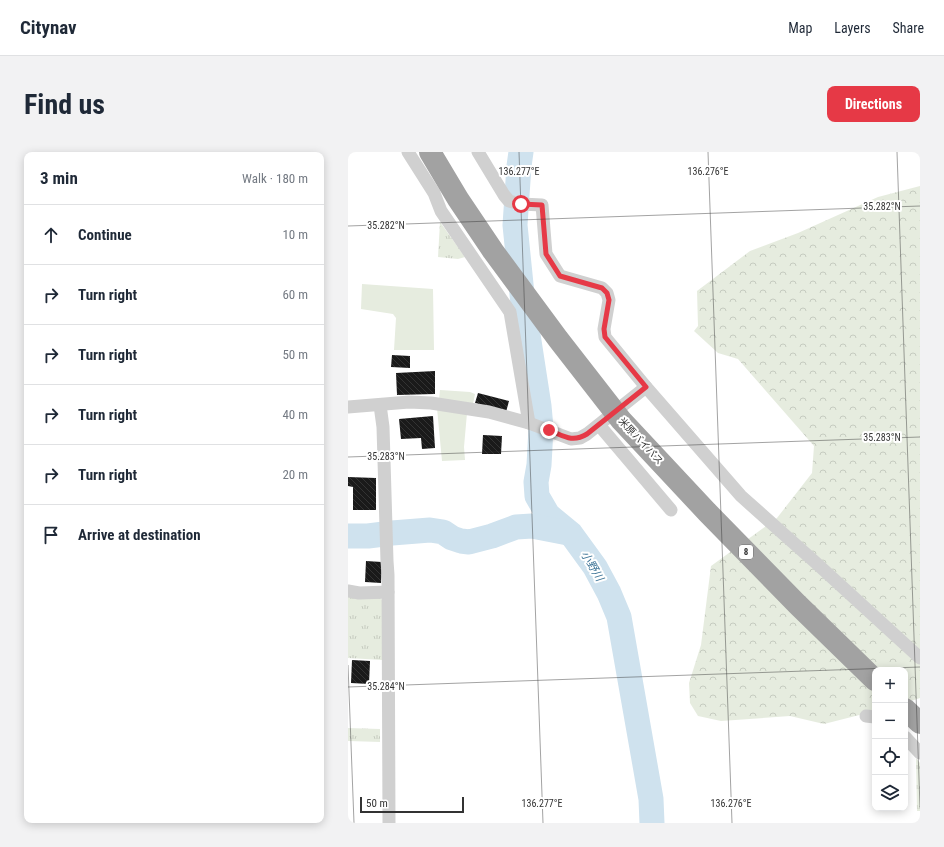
<!DOCTYPE html>
<html lang="en">
<head>
<meta charset="utf-8">
<style>
	body { margin:0; font-family:"Roboto Condensed","Noto Sans JP",sans-serif; background:#f2f2f3; color:#1f2937 }
	.controls { position:absolute; right:12px; bottom:12px; display:grid; overflow:hidden; border-radius:8px; box-shadow:0 2px 10px #0003 }
	.controls button { width:36px; height:36px; display:grid; place-items:center; padding:0; border:0; border-bottom:1px solid #e0e1e3; background:#fff; color:#1f2937; font:20px sans-serif }
	.scale { position:absolute; left:12px; bottom:10px; width:104px; box-sizing:border-box; padding-left:4px; border:2px solid #333; border-top:0; font-size:11px; line-height:14px; white-space:nowrap; color:#333; -webkit-text-stroke:3px #fff; paint-order:stroke }
	.stop { position:absolute; width:12px; height:12px; margin:-9px; border:3px solid #e63946; border-radius:50%; background:#fff }
	.stop.end { background:#e63946; border-color:#fff; box-shadow:0 1px 4px #0008 }
	.list { margin:0; padding:0; list-style:none }
	h2 { display:flex; justify-content:space-between; align-items:center; height:52px; margin:0; padding:0 16px; font-size:17px }
	h2 small { font-size:13px; font-weight:400; color:#747a83 }
	.list li { display:grid; grid-template-columns:26px 1fr auto; gap:12px; align-items:center; box-sizing:border-box; height:60px; padding:0 16px; border-top:1px solid #e0e1e3 }
	.list b { display:block; font-size:15px; white-space:nowrap }
	.list em { font-size:13px; font-style:normal; color:#747a83 }
	.icon { flex:none; width:22px; height:22px; fill:none; stroke:currentColor; stroke-width:2; stroke-linecap:round; stroke-linejoin:round }
	.map { position:relative; flex:none; width:572px; height:671px; overflow:hidden; border-radius:8px }
	header { display:flex; align-items:center; gap:24px; box-sizing:border-box; height:56px; padding:0 20px; background:#fff; border-bottom:1px solid #e0e1e3 }
	header strong { font-size:19px }
	nav { display:flex; gap:22px; margin-inline-start:auto; font-size:14px }
	.intro { display:flex; align-items:center; justify-content:space-between; box-sizing:border-box; height:96px; padding:0 24px }
	h1 { margin:0; font-size:28px }
	.button { padding:10px 18px; border-radius:8px; background:#e63946; color:#fff; font-size:14px; font-weight:700 }
	main { display:flex; gap:24px; padding:0 24px }
	aside { flex:1; background:#fff; border-radius:8px; box-shadow:0 2px 10px #0003 }
	.map>svg:first-child { display:block }
	.grass { fill:url(#grass-tufts) }
	.forest { fill:url(#forest-crowns) }
	.garden { fill:#e6ecdf }
	.lines { fill:none; stroke-linecap:round; stroke-linejoin:round }
	.river { stroke:#cfe2ee; stroke-width:25 }
	.building { fill:url(#building-back-hatch) }
	.minor { stroke:#d0d0d0; stroke-width:13 }
	.trunk { stroke:#a2a2a2; stroke-width:22 }
	.route { stroke:#e63946; stroke-width:5 }
	.ticks { fill:none; stroke:#333; stroke-width:1; stroke-opacity:0.45 }
	.labels { text-anchor:middle; dominant-baseline:central; stroke-width:4; stroke-linejoin:round; paint-order:stroke }
	.shield { fill:#fff; stroke:#707070; stroke-width:1 }
	.shield-label { font-size:9px; font-weight:bold; fill:#333 }
	.street-label { font-size:10px; fill:#333; stroke:#fff }
	.water-label { font-size:11px; font-style:italic; fill:#3f7597; stroke:#fff }
	.ticks-label { font-size:10px; text-anchor:middle; fill:#333; stroke:#fff; stroke-width:4; stroke-linejoin:round; paint-order:stroke }
</style>
</head>
<body>
<header>
<strong>Citynav</strong>
<nav><a>Map</a><a>Layers</a><a>Share</a></nav>
</header>
<div class="intro"><h1>Find us</h1><a class="button">Directions</a></div>
<main>
<aside>
<h2>3 min<small>Walk · 180 m</small></h2>
<ul class="list">
<li><svg class="icon" aria-label="ahead" viewBox="0 0 24 24"><path d="M12 20V5M6 11l6-6 6 6"/></svg><div><b>Continue</b></div><em>10 m</em></li>
<li><svg class="icon" aria-label="right" viewBox="0 0 24 24"><path d="M7 20v-9h11M14 6l5 5-5 5"/></svg><div><b>Turn right</b></div><em>60 m</em></li>
<li><svg class="icon" aria-label="right" viewBox="0 0 24 24"><path d="M7 20v-9h11M14 6l5 5-5 5"/></svg><div><b>Turn right</b></div><em>50 m</em></li>
<li><svg class="icon" aria-label="right" viewBox="0 0 24 24"><path d="M7 20v-9h11M14 6l5 5-5 5"/></svg><div><b>Turn right</b></div><em>40 m</em></li>
<li><svg class="icon" aria-label="right" viewBox="0 0 24 24"><path d="M7 20v-9h11M14 6l5 5-5 5"/></svg><div><b>Turn right</b></div><em>20 m</em></li>
<li><svg class="icon" aria-label="arrive" viewBox="0 0 24 24"><path d="M6 21V4h12l-3 4 3 4H6"/></svg><div><b>Arrive at destination</b></div></li>
</ul>
</aside>
<div class="map">
<svg width="572" height="671" viewBox="0 0 572 671">
	<defs>
		<pattern id="grass-tufts" width="24" height="20" patternUnits="userSpaceOnUse"><rect width="24" height="20" fill="#e6ecdf"/><path d="M3 7l-1-3M5 7V3M7 7l1-3M15 17l-1-3M17 17v-4M19 17l1-3" fill="none" stroke="#c6cbc0"/></pattern>
		<pattern id="forest-crowns" width="20" height="18" patternUnits="userSpaceOnUse"><rect width="20" height="18" fill="#e6ecdf"/><path d="M2 6a3 3 0 1 1 6 0M12 15a3 3 0 1 1 6 0" fill="none" stroke="#c6cbc0"/></pattern>
		<pattern id="building-back-hatch" width="6" height="6" patternUnits="userSpaceOnUse"><rect width="6" height="6" fill="#1a1a1a"/><path d="M-1 5l2 2M0 0l6 6M5-1l2 2" fill="none" stroke="#333"/></pattern>
	</defs>
	<rect width="100%" height="100%" fill="#fff"/>
	<g class="grass">
		<polygon points="92,70 117,105 110,107 90,105"/>
		<polygon points="0,444 32,445 34,448 34,508 0,506"/>
		<polygon points="0,576 32,577 32,590 0,589"/>
		<polygon points="568,606 572,611 572,659 569,659"/>
	</g>
	<polygon class="forest" points="572,34 572,546 557,551 557,518 527,518 527,559 476,572 442,564 373,569 350,564 342,551 341,531 353,493 363,414 429,366 464,321 466,294 390,207 370,201 346,179 350,174 349,139 402,99 450,81 530,45"/>
	<g class="garden">
		<polygon points="14,132 85,137 86,198 46,198 48,166 45,162 13,157"/>
		<polygon points="92,238 122,240 127,242 125,252 91,248"/>
		<polygon points="89,256 119,261 116,295 117,308 94,309"/>
	</g>
	<g class="lines">
		<g class="river">
			<polyline points="173,0 171,14 167,73 175,152 181,189 191,254 193,276 191,313 188,330 189,344 200,363 223,382 247,415 261,441 271,465 303,647 304,671"/>
			<polyline points="0,384 20,384 44,381 82,378 95,380 104,386 113,389 121,390 144,384 168,375 184,374 220,381"/>
		</g>
	</g>
	<g class="building">
		<polygon points="44,203 62,204 62,216 43,215"/>
		<polygon points="87,219 87,242 49,243 48,221"/>
		<polygon points="130,241 161,249 158,260 127,251"/>
		<polygon points="85,264 87,296 74,297 73,286 53,287 51,267"/>
		<polygon points="135,283 154,284 153,302 134,302"/>
		<polygon points="0,325 28,326 28,358 5,358 5,335 0,334"/>
		<polygon points="18,409 34,410 33,431 17,430"/>
		<polygon points="4,508 22,509 21,532 3,531"/>
	</g>
	<g class="lines">
		<g class="minor">
			<polyline points="60,0 86,41 93,59 162,160 181,271"/>
			<polyline points="130,0 156,43 161,49 173,52 194,53 198,102 212,124 254,136 259,141 261,148 256,177 257,185 298,235 393,344 467,410 572,506"/>
			<polyline points="32,253 35,275 39,409 40,423 41,671"/>
			<polyline points="0,255 61,250 83,251 141,260 181,271 223,287 232,286 239,282 298,235"/>
			<polyline points="251,273 323,358"/>
			<polyline points="0,439 11,441 40,440"/>
			<polyline points="518,564 527,565"/>
			<polyline points="557,585 572,601"/>
		</g>
		<g class="trunk">
			<polyline points="82,0 110,47 145,99 210,187 273,268 359,360 449,452 527,528"/>
			<polyline points="557,557 572,571"/>
		</g>
	</g>
	<g class="lines">
		<path class="route" d="M173,52L194,53L198,102L212,124L254,136L259,141L261,148L256,177L257,185L298,235L239,282C224,291 216,284 201,278"/>
	</g>
	<path class="ticks" d="M171,0L195,671M360,0L384,671M549,0L572,655M0,74L572,54M0,305L572,285M0,513L6,671M0,535L572,515"/>
	<g class="labels">
		<rect class="shield" x="391" y="393" width="14" height="14" rx="3"/>
		<g class="shield-label">
			<text x="398" y="400">8</text>
		</g>
		<g class="street-label">
			<text transform="translate(293 289) rotate(47)">米原バイパス</text>
		</g>
		<g class="water-label">
			<text transform="translate(244 414) rotate(59)">小野川</text>
		</g>
	</g>
	<g class="ticks-label">
		<text x="171" y="23">136.277°E</text>
		<text x="360" y="23">136.276°E</text>
		<text x="534" y="58">35.282°N</text>
		<text x="38" y="77">35.282°N</text>
		<text x="534" y="289">35.283°N</text>
		<text x="38" y="308">35.283°N</text>
		<text x="38" y="538">35.284°N</text>
		<text x="194" y="655">136.277°E</text>
		<text x="383" y="655">136.276°E</text>
	</g>
</svg>
<div class="controls">
<button>+</button>
<button>−</button>
<button><svg class="icon" aria-label="locate" viewBox="0 0 24 24"><circle cx="12" cy="12" r="6"/><path d="M12 2v4M12 18v4M2 12h4M18 12h4"/></svg></button>
<button><svg class="icon" aria-label="layers" viewBox="0 0 24 24"><path d="M12 4l9 5-9 5-9-5zM3 14l9 5 9-5"/></svg></button>
</div>
<div class="scale">50 m</div>
<div class="stop" style="left:173px;top:52px"></div>
<div class="stop end" style="left:201px;top:278px"></div>
</div>
</main>
</body>
</html>
